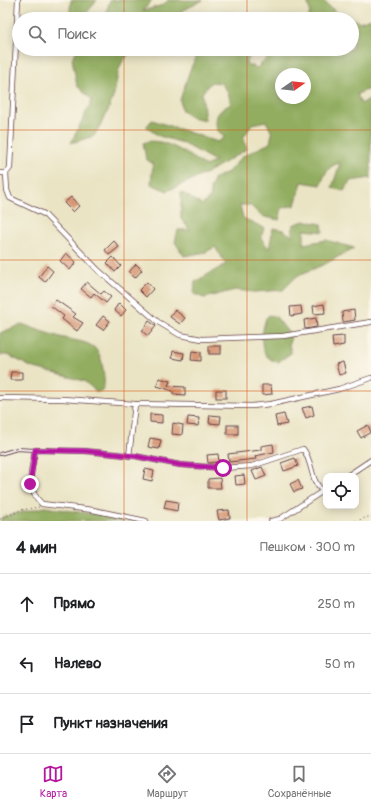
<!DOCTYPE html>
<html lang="ru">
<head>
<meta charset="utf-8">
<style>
	body { margin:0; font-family:Pangolin,sans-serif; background:#f6f6f6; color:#202124 }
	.controls { position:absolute; right:12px; bottom:12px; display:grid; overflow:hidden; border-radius:8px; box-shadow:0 2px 10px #0003 }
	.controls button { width:36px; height:36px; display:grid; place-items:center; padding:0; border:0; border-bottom:1px solid #e0e0e0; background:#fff; color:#202124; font:20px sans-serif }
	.compass { position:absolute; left:275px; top:68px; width:36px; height:36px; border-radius:50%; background:#fff; box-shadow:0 2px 10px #0003; rotate:76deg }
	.stop { position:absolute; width:12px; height:12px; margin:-9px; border:3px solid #b5179e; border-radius:50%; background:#fff }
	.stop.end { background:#b5179e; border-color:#fff; box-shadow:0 1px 4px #0008 }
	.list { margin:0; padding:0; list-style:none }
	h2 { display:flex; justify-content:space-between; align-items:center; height:52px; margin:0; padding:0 16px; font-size:17px }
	h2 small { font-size:13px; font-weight:400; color:#757577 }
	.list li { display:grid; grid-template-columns:26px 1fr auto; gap:12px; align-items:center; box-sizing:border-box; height:60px; padding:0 16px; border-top:1px solid #e0e0e0 }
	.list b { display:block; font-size:15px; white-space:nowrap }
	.list em { font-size:13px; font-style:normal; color:#757577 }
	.icon { flex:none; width:22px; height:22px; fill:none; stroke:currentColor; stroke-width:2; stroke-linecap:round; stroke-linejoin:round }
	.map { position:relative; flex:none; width:371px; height:521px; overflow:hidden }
	.search { position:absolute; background:#fff; box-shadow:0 2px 10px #0003; left:12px; right:12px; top:12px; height:44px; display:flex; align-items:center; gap:10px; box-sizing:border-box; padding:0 14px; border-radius:22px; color:#757577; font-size:15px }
	.sheet { height:232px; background:#fff }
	nav { display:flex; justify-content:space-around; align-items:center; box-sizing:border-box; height:56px; border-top:1px solid #e0e0e0; background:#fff; font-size:11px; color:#757577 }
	nav a { display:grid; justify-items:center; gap:2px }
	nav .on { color:#b5179e }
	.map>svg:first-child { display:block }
	.forest { fill:#92ad60; stroke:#6e6646; fill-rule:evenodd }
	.building { fill:#d79776 }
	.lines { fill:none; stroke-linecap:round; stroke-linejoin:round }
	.lane-casing { stroke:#623d42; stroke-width:4 }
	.street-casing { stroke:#623d42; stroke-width:6 }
	.path { stroke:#623d42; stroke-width:1; stroke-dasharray:1 3; stroke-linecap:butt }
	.lane { stroke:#fff; stroke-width:2 }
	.street { stroke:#fff; stroke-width:4.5 }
	.route { stroke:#b5179e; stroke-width:5 }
	.grid { fill:none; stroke:#d8530f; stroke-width:1; stroke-opacity:0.55 }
</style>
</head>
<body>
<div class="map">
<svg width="371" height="521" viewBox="0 0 371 521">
	<rect width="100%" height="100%" fill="#fbf7ec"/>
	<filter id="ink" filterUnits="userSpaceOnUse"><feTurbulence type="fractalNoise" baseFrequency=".025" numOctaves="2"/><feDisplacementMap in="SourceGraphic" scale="8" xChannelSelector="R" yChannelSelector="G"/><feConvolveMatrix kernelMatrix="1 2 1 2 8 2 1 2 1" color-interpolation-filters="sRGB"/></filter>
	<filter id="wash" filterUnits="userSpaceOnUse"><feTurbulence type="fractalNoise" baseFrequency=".012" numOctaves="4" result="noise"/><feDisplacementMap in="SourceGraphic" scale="16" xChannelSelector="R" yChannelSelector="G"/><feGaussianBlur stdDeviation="0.9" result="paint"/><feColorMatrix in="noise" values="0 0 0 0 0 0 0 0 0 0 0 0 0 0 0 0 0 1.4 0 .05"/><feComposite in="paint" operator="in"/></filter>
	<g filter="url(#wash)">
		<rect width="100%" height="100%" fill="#eae4c4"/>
		<g class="forest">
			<polygon points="71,0 97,0 82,19 69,19"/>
			<polygon points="110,0 152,0 143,11 163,5 168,0 203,0 182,11 175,19 104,19"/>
			<polygon points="307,0 322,0 336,12 351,19 308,19 310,11"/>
			<path d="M371,18V88L357,94L361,104L371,98V178L350,181L344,191L332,188L340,163C328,165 324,175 321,185L302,182L295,205L282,208L279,220L261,216L250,205H240L243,218L264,228L261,238L269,249L273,228L283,230L292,236L293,225L304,221L322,224L323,232L304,230V244L326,240L354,248L325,264L297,276L283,290L254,292L235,290L204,298L194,294L195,282L226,264L215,247L206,252L184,256L175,242L178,230H190L181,219V192L202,205L211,196L210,189L215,178L228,172L243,156L270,143L272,133L266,121L252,124L243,138L247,149L205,174L167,191L151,184L153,164L146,159L143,143C163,135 189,156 206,166L215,161L183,143L159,136L146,127L152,120L218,142L225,137L217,130C214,115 218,111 231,104L228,92L221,83L211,82L202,93L205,120L191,117L182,111L180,100L190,70L200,49H253L246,64L257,68L267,58L268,49H352V19L359,22ZM281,74H305V98H281Z"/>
			<path d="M78,49H136C113,63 120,79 112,100C108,113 100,125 94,136L71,143L92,100L77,86L72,58Z"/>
			<path d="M269,315L276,317L291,336L289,344L291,353L278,362C257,358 261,334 266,318Z"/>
			<path d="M22,324C33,328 45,333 57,336C82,344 100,338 103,370C104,378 106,385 101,391L97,392L84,381L31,367L8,355H0V333Z"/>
			<polygon points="45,507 140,521 0,521 2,517"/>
		</g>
		<g id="blocks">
			<g class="building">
				<polygon points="71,197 79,206 73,212 64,203"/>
				<polygon points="114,241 119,247 109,255 105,250"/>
				<polygon points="66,253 76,262 70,270 60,261"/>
				<polygon points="113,257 121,266 115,272 107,263"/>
				<polygon points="136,264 142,270 135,278 129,272"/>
				<polygon points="47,266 53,271 45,282 39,277"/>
				<polygon points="87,282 101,294 104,291 111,297 106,303 94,293 91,297 81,289"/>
				<polygon points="147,282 153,289 146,297 139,290"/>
				<polygon points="56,300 76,314 73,317 83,323 77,331 62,319 64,316 51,306"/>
				<polygon points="119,303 126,310 121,316 114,310"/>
				<polygon points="324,304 325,313 314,314 313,306"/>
				<polygon points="301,306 302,314 291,316 290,307"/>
				<polygon points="175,310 185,318 180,324 170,317"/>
				<polygon points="354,310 355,320 343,322 342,312"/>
				<polygon points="103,316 110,321 103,330 96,325"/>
				<polygon points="316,318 317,327 305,329 304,320"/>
				<polygon points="149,321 156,326 148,336 142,331"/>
				<polygon points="344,336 344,345 333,347 332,337"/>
				<rect x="209" y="346" width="12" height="8"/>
				<polygon points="173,351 184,353 183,360 172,358"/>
				<polygon points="192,351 201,352 201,361 191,360"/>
				<polygon points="343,362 346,373 339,375 336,364"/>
				<polygon points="11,372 22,372 22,380 10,380"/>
				<polygon points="159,378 170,381 168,386 185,387 185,395 173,394 173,391 157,386"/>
				<polygon points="262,385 271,385 272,394 262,395"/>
				<rect x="216" y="390" width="10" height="8"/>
				<polygon points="312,406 314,415 306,418 302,408"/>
				<polygon points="150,414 162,415 162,423 150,422"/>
				<polygon points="284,414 287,424 277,426 275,416"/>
				<polygon points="210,415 221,416 220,424 209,423"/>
				<polygon points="188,417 199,418 198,426 187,425"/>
				<polygon points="173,423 183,425 182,435 172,434"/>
				<rect x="227" y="425" width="11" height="9"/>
				<polygon points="368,425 371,432 361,438 357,431"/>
				<polygon points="150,438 161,440 159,449 148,447"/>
				<polygon points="273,444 274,452 255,456 256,459 229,462 228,454 261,450 261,446"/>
				<polygon points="218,454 219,462 208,463 207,455"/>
				<polygon points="295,458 298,466 284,471 281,463"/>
				<polygon points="262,467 266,476 256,480 252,471"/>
				<polygon points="145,469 154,471 152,481 143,479"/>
				<polygon points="244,475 245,484 236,485 235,476"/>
				<polygon points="220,478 221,488 208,488 208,479"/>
				<polygon points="298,480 302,489 294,492 290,484"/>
				<polygon points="166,500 178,502 177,511 164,508"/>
				<polygon points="229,510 230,518 219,520 217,511"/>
			</g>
		</g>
	</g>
	<g filter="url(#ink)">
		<use href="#blocks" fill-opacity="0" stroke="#623d42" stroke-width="1"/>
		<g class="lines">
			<defs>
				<polyline id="lane" points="0,454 17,449 34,450"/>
				<g id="street">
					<polyline points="0,173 6,173 10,168 18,0"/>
					<polyline points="6,173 7,190 10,198 44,214 98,270 158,322 180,335 202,339 283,336 371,322"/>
					<polyline points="0,398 63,399 135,404 252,406 271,404 339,389 371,378"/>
					<polyline points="129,456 135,404"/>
					<polyline points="347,476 371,460"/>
					<path d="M146,521L93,510L42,504C24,487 32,472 35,450L85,451L135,456L180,465L223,468L252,466L303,449C313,461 310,482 323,491"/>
					<polyline points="271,521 280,519 326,489"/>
				</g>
			</defs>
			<use href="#lane" class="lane-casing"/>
			<use href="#street" class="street-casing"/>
			<g class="path">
				<polyline points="0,519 21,510 39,507"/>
				<polyline points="356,521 371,516"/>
			</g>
			<use href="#lane" class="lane"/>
			<use href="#street" class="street"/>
		</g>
	</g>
	<g class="lines" filter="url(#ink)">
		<polyline class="route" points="30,484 35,450 85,451 135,456 180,465 223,468"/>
	</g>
	<path class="grid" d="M124,0V19M247,0V19M124,49V521M247,49V521M0,130H371M0,260H371M0,391H371"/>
</svg>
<div class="controls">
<button><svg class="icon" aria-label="locate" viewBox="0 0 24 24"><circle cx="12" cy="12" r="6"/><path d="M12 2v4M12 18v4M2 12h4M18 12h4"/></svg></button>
</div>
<svg class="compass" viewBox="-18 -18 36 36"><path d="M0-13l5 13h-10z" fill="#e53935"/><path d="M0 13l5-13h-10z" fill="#757577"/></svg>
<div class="stop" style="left:223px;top:468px"></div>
<div class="stop end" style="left:30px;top:484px"></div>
<div class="search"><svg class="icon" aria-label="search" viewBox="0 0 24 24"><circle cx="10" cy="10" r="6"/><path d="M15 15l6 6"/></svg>Поиск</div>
</div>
<section class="sheet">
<h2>4 мин<small>Пешком · 300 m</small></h2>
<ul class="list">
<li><svg class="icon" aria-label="ahead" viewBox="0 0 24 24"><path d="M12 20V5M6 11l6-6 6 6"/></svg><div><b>Прямо</b></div><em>250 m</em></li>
<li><svg class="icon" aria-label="left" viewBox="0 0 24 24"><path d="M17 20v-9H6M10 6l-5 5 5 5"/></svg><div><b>Налево</b></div><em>50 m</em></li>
<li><svg class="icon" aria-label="arrive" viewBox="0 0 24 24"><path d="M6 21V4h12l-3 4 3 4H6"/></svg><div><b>Пункт назначения</b></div></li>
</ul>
</section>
<nav>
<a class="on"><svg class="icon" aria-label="map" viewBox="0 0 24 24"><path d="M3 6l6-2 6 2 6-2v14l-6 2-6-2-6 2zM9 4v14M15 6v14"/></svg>Карта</a>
<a><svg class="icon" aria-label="directions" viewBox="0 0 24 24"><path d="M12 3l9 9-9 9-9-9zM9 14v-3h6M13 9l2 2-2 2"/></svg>Маршрут</a>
<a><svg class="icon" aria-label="saved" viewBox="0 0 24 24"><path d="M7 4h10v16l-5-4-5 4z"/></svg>Сохранённые</a>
</nav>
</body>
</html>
